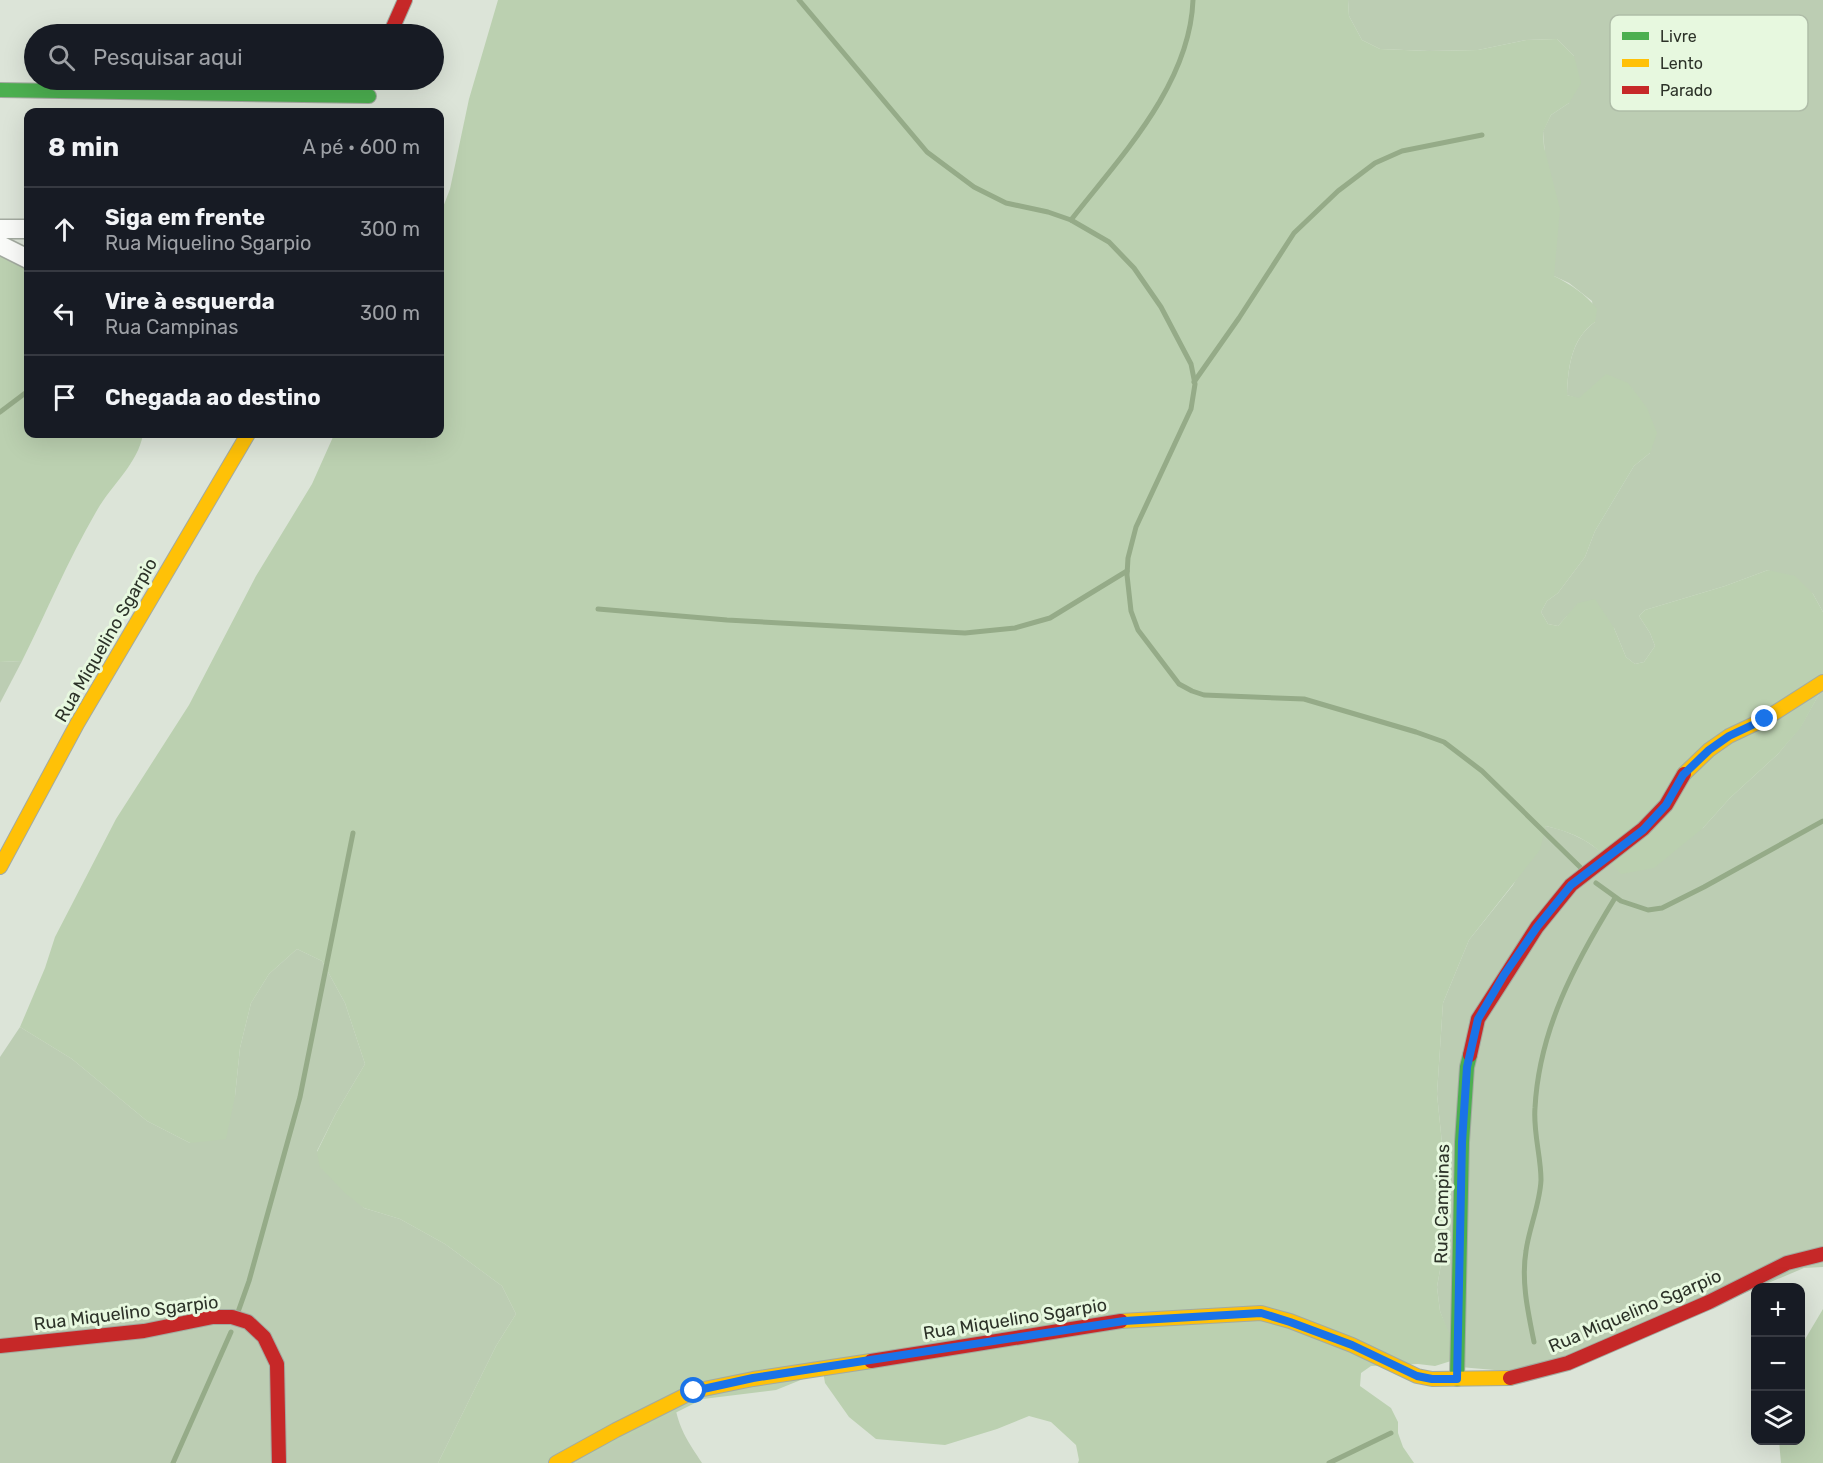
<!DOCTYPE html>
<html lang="pt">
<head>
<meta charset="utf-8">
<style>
	body { margin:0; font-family:Rubik,sans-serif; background:#20242c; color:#f1f3f6 }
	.controls { position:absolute; right:18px; bottom:18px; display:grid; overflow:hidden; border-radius:12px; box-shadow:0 6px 24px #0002 }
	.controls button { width:54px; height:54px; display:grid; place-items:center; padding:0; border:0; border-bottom:2px solid #363941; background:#171b24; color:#f1f3f6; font:30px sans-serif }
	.stop { position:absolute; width:18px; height:18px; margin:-14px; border:4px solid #1a73e8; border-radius:50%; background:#fff }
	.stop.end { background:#1a73e8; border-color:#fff; box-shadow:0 2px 6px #0008 }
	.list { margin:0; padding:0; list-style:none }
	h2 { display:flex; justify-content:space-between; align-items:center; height:78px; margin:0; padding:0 24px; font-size:26px }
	h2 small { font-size:20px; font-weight:400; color:#9ea1a6 }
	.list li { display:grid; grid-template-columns:39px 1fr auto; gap:18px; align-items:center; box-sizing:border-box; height:84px; padding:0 24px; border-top:2px solid #363941 }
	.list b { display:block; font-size:22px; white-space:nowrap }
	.list p { margin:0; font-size:20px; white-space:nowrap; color:#9ea1a6 }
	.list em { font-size:20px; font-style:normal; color:#9ea1a6 }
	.icon { flex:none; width:33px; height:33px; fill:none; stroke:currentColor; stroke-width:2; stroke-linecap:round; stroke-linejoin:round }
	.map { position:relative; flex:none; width:1823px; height:1463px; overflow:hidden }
	.search { position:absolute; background:#171b24; box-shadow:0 6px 24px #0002; left:24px; top:24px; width:420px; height:66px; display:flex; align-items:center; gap:15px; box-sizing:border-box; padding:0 21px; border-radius:33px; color:#9ea1a6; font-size:22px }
	.panel { position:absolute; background:#171b24; box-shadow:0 6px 24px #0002; left:24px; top:108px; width:420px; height:330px; border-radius:12px }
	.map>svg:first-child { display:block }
	.green { fill:#bccdb3 }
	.forest { fill:#bbd0b0 }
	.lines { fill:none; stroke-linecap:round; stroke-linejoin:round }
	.stream { stroke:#95ab88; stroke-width:5 }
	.street-casing { stroke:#a3aaa0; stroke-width:21 }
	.fast-casing { stroke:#a3aaa0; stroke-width:16 }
	.slow-casing { stroke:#a3aaa0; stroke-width:16 }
	.jam-casing { stroke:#a3aaa0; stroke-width:16 }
	.street { stroke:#fafbf9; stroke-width:18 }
	.fast { stroke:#4caf50; stroke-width:14 }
	.slow { stroke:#ffc107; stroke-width:14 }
	.jam { stroke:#c62828; stroke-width:14 }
	.route { stroke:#1a73e8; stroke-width:8 }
	.labels { text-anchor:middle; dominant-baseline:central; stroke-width:6; stroke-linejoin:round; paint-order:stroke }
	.street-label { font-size:18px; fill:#2c3228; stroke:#e7f8df }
	.key { fill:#e7f8df; stroke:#afbda8; stroke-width:1.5 }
	.key-label { font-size:16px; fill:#2c3228 }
</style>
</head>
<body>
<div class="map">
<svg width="1823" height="1463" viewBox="0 0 1823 1463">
	<rect width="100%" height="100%" fill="#dce4d8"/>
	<g class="green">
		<path d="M1348,0H1823V612L1813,594L1768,570L1725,586L1645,610L1639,616L1650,633L1655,646L1644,662L1635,664L1626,657L1614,628L1567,616L1558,626L1548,624L1541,612L1547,601L1558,593L1585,557L1595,531L1634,466L1650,453L1579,399L1567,395C1568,368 1571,339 1595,322L1592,301L1569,283L1554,276V265L1543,131L1551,115L1569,103L1574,56L1557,39L1526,40L1478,50L1429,51L1380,49L1362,40L1349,16Z"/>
		<polygon points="22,661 0,703 0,662"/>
		<path d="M1823,687V1267L1804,1268L1550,1375L1460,1367L1440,1311L1437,1287L1444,1247L1447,1193L1437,1094L1443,1003L1469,940L1513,885L1546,826C1571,832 1586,839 1606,856L1703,828L1730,798L1778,754L1801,726Z"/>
		<polygon points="297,949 322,961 345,1003 365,1064 336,1113 317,1151 364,1208 400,1219 445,1244 502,1286 516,1314 496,1346 438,1463 0,1463 0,1057 20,1027 72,1059 147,1121 190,1143 235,1096 240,1048 251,1003 269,974"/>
		<path d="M675,1407C681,1433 688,1441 702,1463H575Z"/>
	</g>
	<g class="forest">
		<path d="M498,0H1348L1349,16L1362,40L1380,49L1429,51L1478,50L1526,40L1557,39L1574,56L1581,83L1569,103L1551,115L1543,132L1544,147L1560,209L1554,276C1570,284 1586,294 1597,309L1595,322C1571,339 1568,367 1567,395L1579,398L1606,374L1628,383L1647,408L1657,433L1650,453L1634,466L1595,531L1585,557L1558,593L1547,601L1541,612L1548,624L1558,626L1578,603L1595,599L1614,628L1626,657L1635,664L1644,662L1655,646L1650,633L1639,616L1645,610L1725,586L1768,570L1795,576L1813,594L1823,612V687L1801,727L1778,754L1730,798L1703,828L1654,868L1621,874C1597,845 1582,835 1546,826L1540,850L1469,940L1443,1003L1437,1094L1447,1193L1444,1247L1437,1287L1440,1311L1453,1343L1451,1361L1435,1366L1418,1364L1371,1366L1361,1373L1360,1386L1391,1408L1398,1422V1433L1403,1447L1414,1463H1078L1079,1460L1076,1445L1051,1422L1029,1416L997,1429L945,1445L876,1439L849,1417L825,1383L823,1371L776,1390L703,1399L575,1463H438L496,1346L516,1314L502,1286L445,1244L400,1219L364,1208L345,1193L320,1167L317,1152L336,1113L365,1064L345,1003L322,961L297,949L269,974L251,1003L240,1048L235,1096L226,1139L190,1143L147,1121L72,1059L20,1027L45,968L55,937L116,819L189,705L256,576L312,484L333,437L336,434H440V215L450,189L469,99Z"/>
		<path d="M0,244L28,252V434H143C138,464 111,485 96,512C68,560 47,611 22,661L0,662Z"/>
		<polygon points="1823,1309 1823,1463 1781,1463 1779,1441 1800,1440 1801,1346"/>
	</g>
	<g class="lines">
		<g class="stream">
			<polyline points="799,0 927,152 974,187 1006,203 1048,212 1071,220 1109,242 1134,268 1161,307 1191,364 1195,384 1191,409 1136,527 1128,558 1127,575 1131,611 1138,630 1179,684 1192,691 1204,695 1304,699 1416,732 1444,742 1482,771 1580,867"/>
			<path d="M1071,220C1120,157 1190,85 1193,0"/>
			<polyline points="1194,382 1239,318 1294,233 1338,191 1375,163 1402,151 1482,135"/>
			<polyline points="0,412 28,391"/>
			<polyline points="598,609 727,620 965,633 1015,628 1050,618 1127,571"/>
			<polyline points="1596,883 1621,901 1648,910 1662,908 1704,887 1823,821"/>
			<polyline points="238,1312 249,1281 300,1097 353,833"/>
			<path d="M1534,1342C1528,1312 1521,1281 1526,1251C1529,1228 1540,1204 1541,1180C1541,1156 1533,1132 1535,1108C1539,1030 1575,963 1615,898"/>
			<polyline points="173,1463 231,1332"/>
			<polyline points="1329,1463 1391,1433"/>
		</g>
		<defs>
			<g id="street">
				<polyline points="0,229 28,229"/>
				<polyline points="0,245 28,259"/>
			</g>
			<g id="fast">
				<polyline points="0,90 369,96"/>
				<polyline points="1457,1379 1462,1142 1467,1067 1470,1055"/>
			</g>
			<g id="slow">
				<polyline points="1684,774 1709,750 1729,736 1765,719 1823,682"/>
				<polyline points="0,867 77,724 248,434"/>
				<polyline points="1121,1321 1261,1313 1290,1321 1352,1345 1417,1376 1432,1379 1510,1378"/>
				<polyline points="556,1463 616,1430 694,1391 753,1379 871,1361"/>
			</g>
			<g id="jam">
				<polyline points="390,34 405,0"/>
				<polyline points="1470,1055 1478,1019 1537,927 1571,885 1643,829 1666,805 1684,774"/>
				<polyline points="0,1346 144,1331 213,1317 232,1317 248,1322 264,1337 277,1364 279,1463"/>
				<polyline points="871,1361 1121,1321"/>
				<polyline points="1510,1378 1568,1363 1709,1302 1787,1263 1823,1254"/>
			</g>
		</defs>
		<use href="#street" class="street-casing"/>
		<use href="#fast" class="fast-casing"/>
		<use href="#slow" class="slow-casing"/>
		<use href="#jam" class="jam-casing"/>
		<use href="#street" class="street"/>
		<use href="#fast" class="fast"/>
		<use href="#slow" class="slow"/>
		<use href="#jam" class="jam"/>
	</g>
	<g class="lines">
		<polyline class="route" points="694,1391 753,1378 1124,1321 1261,1313 1290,1322 1352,1345 1417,1376 1432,1379 1457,1379 1462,1142 1467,1067 1478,1019 1504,975 1537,927 1571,885 1643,830 1666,805 1683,775 1709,750 1729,736 1765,719"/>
	</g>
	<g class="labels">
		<g class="street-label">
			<text transform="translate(106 640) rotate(-60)">Rua Miquelino Sgarpio</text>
			<text transform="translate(1442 1204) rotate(-89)">Rua Campinas</text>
			<text transform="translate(1635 1311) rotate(-23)">Rua Miquelino Sgarpio</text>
			<text transform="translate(126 1313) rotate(-7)">Rua Miquelino Sgarpio</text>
			<text transform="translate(1015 1319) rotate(-9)">Rua Miquelino Sgarpio</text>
		</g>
	</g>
	<rect x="1610" y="15" width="198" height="96" rx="9" class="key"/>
	<rect x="1622" y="32" width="27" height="8" fill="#4caf50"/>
	<rect x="1622" y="59" width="27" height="8" fill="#ffc107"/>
	<rect x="1622" y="86" width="27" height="8" fill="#c62828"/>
	<g class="key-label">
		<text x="1660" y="42">Livre</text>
		<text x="1660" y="69">Lento</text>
		<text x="1660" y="96">Parado</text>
	</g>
</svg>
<div class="controls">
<button>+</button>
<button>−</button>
<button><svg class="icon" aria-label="layers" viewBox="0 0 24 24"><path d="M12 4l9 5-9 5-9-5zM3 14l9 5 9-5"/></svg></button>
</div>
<div class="stop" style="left:694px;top:1391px"></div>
<div class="stop end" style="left:1765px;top:719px"></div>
<div class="search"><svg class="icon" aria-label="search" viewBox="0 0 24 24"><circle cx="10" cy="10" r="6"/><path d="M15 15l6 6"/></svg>Pesquisar aqui</div>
<section class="panel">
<h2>8 min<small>A pé · 600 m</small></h2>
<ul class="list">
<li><svg class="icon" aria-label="ahead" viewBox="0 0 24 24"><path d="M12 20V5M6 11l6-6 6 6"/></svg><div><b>Siga em frente</b><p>Rua Miquelino Sgarpio</p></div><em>300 m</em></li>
<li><svg class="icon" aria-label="left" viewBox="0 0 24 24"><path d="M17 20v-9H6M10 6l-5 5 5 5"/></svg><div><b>Vire à esquerda</b><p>Rua Campinas</p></div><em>300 m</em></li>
<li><svg class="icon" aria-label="arrive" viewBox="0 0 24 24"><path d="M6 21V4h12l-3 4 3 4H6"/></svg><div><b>Chegada ao destino</b></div></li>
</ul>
</section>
</div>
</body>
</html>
